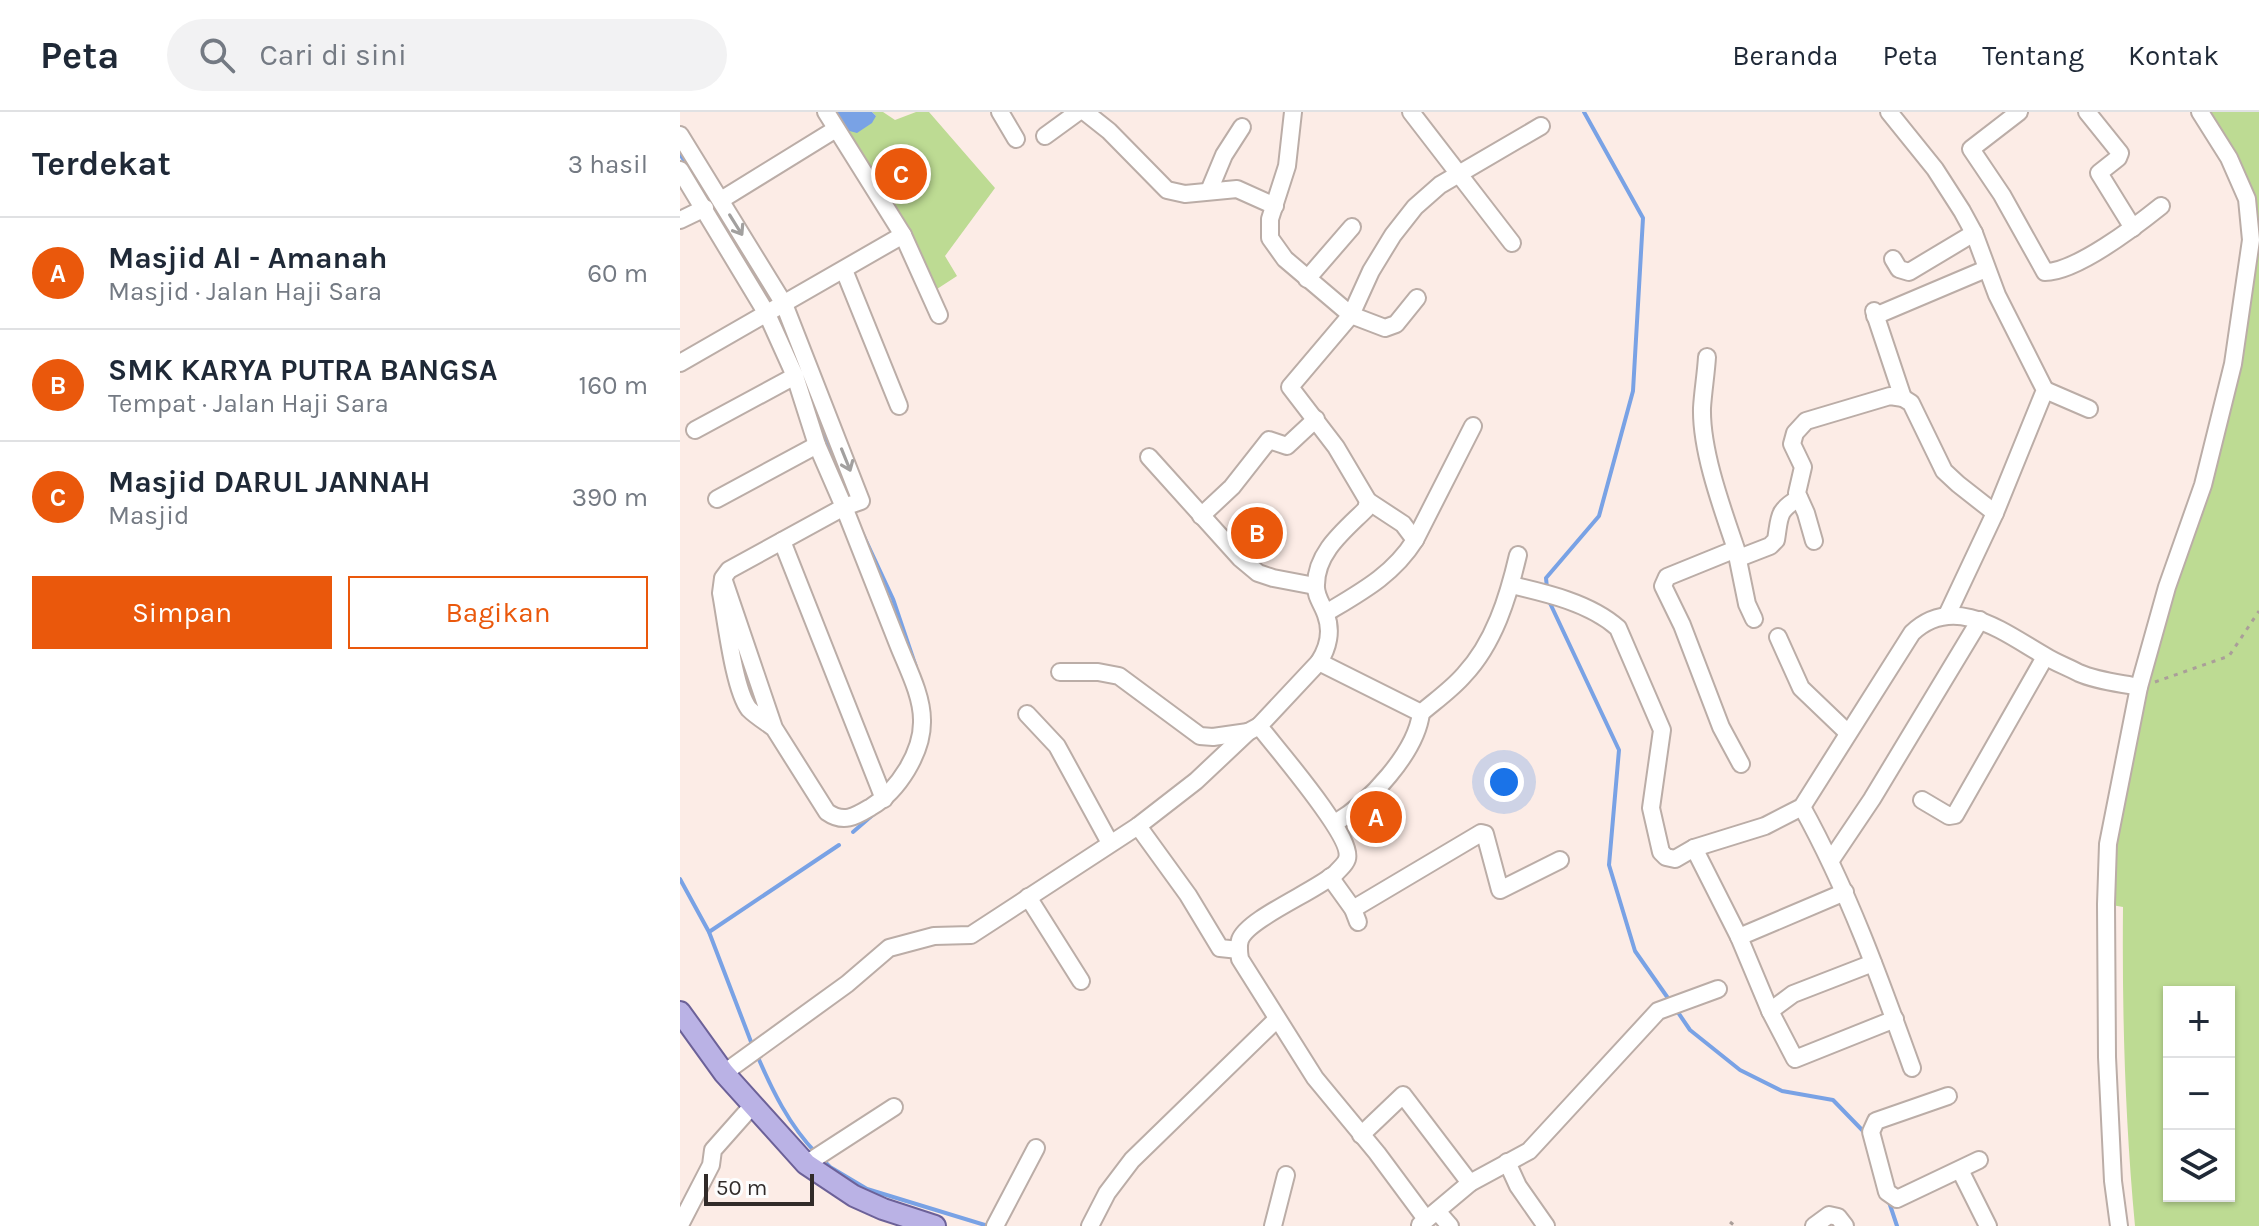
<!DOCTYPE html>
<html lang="id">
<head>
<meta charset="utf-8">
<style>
	body { margin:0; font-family:Karla,sans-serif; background:#f2f2f3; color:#1f2937 }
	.controls { position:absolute; right:24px; bottom:24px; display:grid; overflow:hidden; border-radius:0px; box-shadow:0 2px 6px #0004 }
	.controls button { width:72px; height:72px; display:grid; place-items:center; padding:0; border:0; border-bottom:2px solid #e0e1e3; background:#fff; color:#1f2937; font:40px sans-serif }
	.scale { position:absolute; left:24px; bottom:20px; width:110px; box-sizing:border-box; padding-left:8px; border:4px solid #312b29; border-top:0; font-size:22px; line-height:28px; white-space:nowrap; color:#312b29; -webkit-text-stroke:6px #fdfdfd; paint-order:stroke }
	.you { position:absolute; left:824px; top:670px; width:28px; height:28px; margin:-20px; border:6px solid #fff; border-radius:50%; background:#1a73e8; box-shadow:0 0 0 12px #1a73e833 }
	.badge { display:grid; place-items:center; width:52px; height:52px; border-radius:50%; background:#ea580c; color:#fff; font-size:26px; font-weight:700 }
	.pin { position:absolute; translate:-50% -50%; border:4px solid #fff; box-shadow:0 2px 8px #0006 }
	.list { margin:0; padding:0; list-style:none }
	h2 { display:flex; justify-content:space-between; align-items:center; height:104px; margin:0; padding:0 32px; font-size:34px }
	h2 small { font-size:26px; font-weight:400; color:#747a83 }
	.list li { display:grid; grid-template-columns:52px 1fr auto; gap:24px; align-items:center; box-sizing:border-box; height:112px; padding:0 32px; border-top:2px solid #e0e1e3 }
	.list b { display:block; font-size:30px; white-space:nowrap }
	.list p { margin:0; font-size:26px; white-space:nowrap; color:#747a83 }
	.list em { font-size:26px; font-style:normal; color:#747a83 }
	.actions { display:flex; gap:16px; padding:24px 32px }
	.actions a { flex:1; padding:18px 0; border:2px solid #ea580c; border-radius:0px; text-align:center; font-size:28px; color:#ea580c }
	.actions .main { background:#ea580c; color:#fff }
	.icon { flex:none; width:44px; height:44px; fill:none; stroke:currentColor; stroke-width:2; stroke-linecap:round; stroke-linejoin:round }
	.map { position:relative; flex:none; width:1579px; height:1114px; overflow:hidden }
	header { display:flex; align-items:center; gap:48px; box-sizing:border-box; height:112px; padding:0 40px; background:#fff; border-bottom:2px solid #e0e1e3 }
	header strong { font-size:38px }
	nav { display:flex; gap:44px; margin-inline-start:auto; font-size:28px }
	.search { width:560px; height:72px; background:#f2f2f3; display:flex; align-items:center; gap:20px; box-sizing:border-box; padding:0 28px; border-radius:44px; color:#747a83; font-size:30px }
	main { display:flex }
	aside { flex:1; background:#fff }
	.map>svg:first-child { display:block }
	.green { fill:#bddb93; fill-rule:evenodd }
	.water { fill:#79a2e5 }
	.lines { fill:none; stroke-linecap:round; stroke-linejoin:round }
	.stream { stroke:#79a2e5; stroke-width:4 }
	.minor-casing { stroke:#bbada7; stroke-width:20 }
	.major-casing { stroke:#6c6198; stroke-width:24 }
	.path { stroke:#aa9e99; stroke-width:3; stroke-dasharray:4 6; stroke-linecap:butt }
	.minor { stroke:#fff; stroke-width:16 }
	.major { stroke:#bab2e5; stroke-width:20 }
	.oneway { stroke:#a2a09f }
</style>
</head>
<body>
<header>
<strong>Peta</strong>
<div class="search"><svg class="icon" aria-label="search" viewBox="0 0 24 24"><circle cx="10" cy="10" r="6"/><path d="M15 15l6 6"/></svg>Cari di sini</div>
<nav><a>Beranda</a><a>Peta</a><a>Tentang</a><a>Kontak</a></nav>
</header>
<main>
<aside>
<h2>Terdekat<small>3 hasil</small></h2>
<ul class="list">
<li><span class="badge">A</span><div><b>Masjid Al - Amanah</b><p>Masjid · Jalan Haji Sara</p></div><em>60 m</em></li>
<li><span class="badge">B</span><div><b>SMK KARYA PUTRA BANGSA</b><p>Tempat · Jalan Haji Sara</p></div><em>160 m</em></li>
<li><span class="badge">C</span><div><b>Masjid DARUL JANNAH</b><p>Masjid</p></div><em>390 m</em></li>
</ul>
<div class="actions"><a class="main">Simpan</a><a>Bagikan</a></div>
</aside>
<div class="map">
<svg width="1579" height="1114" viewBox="0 0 1579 1114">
	<rect width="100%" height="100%" fill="#fcece6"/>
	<g class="green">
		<path d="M151,0L196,4L192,0H203L215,8L236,0H249L315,76L265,144L277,164L257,177L197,71ZM216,33L250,66L227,90L193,57Z"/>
		<path d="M1520,0H1579V1114H1455C1445,1007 1442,902 1443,795L1426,792L1436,689L1553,252L1567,87ZM1489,880H1549V1084H1489Z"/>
	</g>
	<polygon class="water" points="151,0 192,0 196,4 192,11 177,21 162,17"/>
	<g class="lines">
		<g class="stream">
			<polyline points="0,42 49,118"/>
			<polyline points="97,202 109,231"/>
			<polyline points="134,299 170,387"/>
			<polyline points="181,418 213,487 236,555"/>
			<polyline points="867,476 866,466 919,404 953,279 963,106 904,0"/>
			<polyline points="869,489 939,638 929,753 955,839 990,889"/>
			<polyline points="173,720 195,701"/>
			<polyline points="0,767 29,820 73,935"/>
			<polyline points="29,820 159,733"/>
			<polyline points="995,896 1010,918 1060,958 1102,979 1153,988 1185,1021"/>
			<path d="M77,943C92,978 109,1013 136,1041"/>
			<polyline points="142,1047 150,1055 187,1077 308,1114"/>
			<polyline points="1209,1090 1217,1114"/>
		</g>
		<defs>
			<g id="minor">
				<polyline points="146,0 223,123 259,203"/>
				<polyline points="320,0 336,27"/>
				<polyline points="405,0 429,19 487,78 505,82 557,77 595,94"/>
				<polyline points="613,0 607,54 590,107 590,126 605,147 671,203 705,216 716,212 737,186"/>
				<polyline points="731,0 832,131"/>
				<polyline points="1209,0 1255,57 1282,99 1294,121 1317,183 1365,278 1315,401 1267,503"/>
				<path d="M1339,0L1291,37L1322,83L1365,160C1396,160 1456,114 1481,94"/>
				<polyline points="1407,0 1440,41 1438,46 1419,61 1453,116"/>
				<polyline points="0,23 104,192 181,389 164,395 137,333 115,264 87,202 0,58"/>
				<polyline points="365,24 398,0"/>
				<polyline points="529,79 544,43 562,15"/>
				<polyline points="41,88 156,17"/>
				<polyline points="0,108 25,96"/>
				<polyline points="1213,147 1219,157 1229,160 1294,121"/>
				<polyline points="164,158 219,294"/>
				<polyline points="627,167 672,115"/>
				<polyline points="1194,199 1223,286"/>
				<polyline points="1195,204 1306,157"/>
				<path d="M1027,245C1026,262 1023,279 1022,296C1021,339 1042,396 1056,437L987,465L983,474L1002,513L1041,615L1061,652"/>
				<polyline points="0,251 223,123"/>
				<polyline points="1365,278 1409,297"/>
				<polyline points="15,318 115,264"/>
				<polyline points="469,345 560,446 578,461 593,466 635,474"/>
				<polyline points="37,387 137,333"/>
				<polyline points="521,404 552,375 589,328 607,334 636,307"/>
				<polyline points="735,428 793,314"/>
				<polyline points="102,429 204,687"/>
				<polyline points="1134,429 1126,401 1117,381 1123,355 1112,332 1115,321 1126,309 1210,284 1223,286 1231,291 1264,359 1278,372 1315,401"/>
				<polyline points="1056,438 1067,492 1074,507"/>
				<path d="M1059,446L1090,434L1096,428C1100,404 1097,399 1119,386"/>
				<path d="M43,466L94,616L147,700C164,712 176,704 191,695C218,679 243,640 242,608C242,583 227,555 218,532C200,486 182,441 164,395L49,458L43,466L41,481C46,507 54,578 69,597C76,604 86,610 94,616"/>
				<path d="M831,473C866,481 910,491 938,516L982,618L971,696L981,740L986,745L995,747L1014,736L1085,714L1122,695L1232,521C1275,480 1326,522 1365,544C1376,551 1388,555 1399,561C1417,569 1439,571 1459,575"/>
				<path d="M646,501C681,480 713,463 735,428L723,412L688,389"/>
				<polyline points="1098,525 1121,576 1168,621"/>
				<path d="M639,550L579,614C595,635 674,725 667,747C665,753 660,756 656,761C636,779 567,807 560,828C558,834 559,841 560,847L635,966L697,1041L746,1107"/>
				<polyline points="380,560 418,560 439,564 520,624 533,625 568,620"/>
				<path d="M741,601L639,550C648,536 652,519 646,503C643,493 635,484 636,473C636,440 665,418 686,397L688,389L656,335L610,275L671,203L691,159L713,123L735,95L760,73L861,14"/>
				<path d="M741,601C755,589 772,577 784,563C814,531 828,486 838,443"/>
				<polyline points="347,602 377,634 430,731"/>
				<polyline points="1242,688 1269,704 1275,703 1365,545"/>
				<path d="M1122,695C1168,778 1200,867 1232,956"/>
				<path d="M655,711C689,691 736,641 741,601"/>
				<polyline points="458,714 508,783 540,836 559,838"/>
				<polyline points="1014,736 1059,825 1090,899 1115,947 1215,907"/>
				<polyline points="1151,748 1192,687 1300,508"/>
				<polyline points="650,765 673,797 678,810"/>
				<polyline points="348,785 401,869"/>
				<polyline points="673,797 801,721 805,722 820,778 880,748"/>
				<polyline points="1059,825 1165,780"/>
				<polyline points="1090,899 1113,882 1193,851"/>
				<polyline points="44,961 167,872 209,836 254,824 291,823 458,714 516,669 568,620 579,614"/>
				<polyline points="1268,984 1196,1009 1191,1020 1207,1080 1217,1087 1299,1048"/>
				<polyline points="681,1023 723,983 790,1071"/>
				<polyline points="827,1050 838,1074 866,1114"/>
				<polyline points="126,1052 214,995"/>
				<polyline points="1280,1058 1308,1114"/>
				<polyline points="757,1099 770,1114"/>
				<polyline points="0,1113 31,1053 33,1038 72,994"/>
				<polyline points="740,1113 790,1071 849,1039 978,899 1038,877"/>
				<polyline points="315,1114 356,1036"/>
				<polyline points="410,1114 427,1081 452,1048 597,907"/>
				<polyline points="593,1114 606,1063"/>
				<polyline points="1134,1114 1149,1103 1158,1105 1165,1114"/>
				<polyline points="1439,1114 1433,1069 1427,945 1426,792 1428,732 1459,575 1487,475 1523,373 1553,252 1571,128 1567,87 1549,46 1520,0"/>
			</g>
			<polyline id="major" points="0,900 44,961 126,1052 174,1084 203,1097 255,1114"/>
		</defs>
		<use href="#minor" class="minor-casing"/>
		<use href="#major" class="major-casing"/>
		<g class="path">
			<polyline points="1475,570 1549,544 1579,499"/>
			<polyline points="1050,1110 1055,1114"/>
		</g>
		<use href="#minor" class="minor"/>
		<use href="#major" class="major"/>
	</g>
	<defs><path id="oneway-shaft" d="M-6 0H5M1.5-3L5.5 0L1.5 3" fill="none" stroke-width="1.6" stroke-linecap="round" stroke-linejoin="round" transform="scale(2)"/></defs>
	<g class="oneway">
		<use href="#oneway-shaft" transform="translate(56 113) rotate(58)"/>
		<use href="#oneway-shaft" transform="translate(166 348) rotate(68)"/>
	</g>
</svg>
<div class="controls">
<button>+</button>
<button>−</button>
<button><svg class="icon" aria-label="layers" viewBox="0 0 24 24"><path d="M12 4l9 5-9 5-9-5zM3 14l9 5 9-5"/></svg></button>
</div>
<div class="scale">50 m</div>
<div class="you"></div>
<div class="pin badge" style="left:696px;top:705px">A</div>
<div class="pin badge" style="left:577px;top:421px">B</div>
<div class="pin badge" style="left:221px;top:62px">C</div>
</div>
</main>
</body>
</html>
